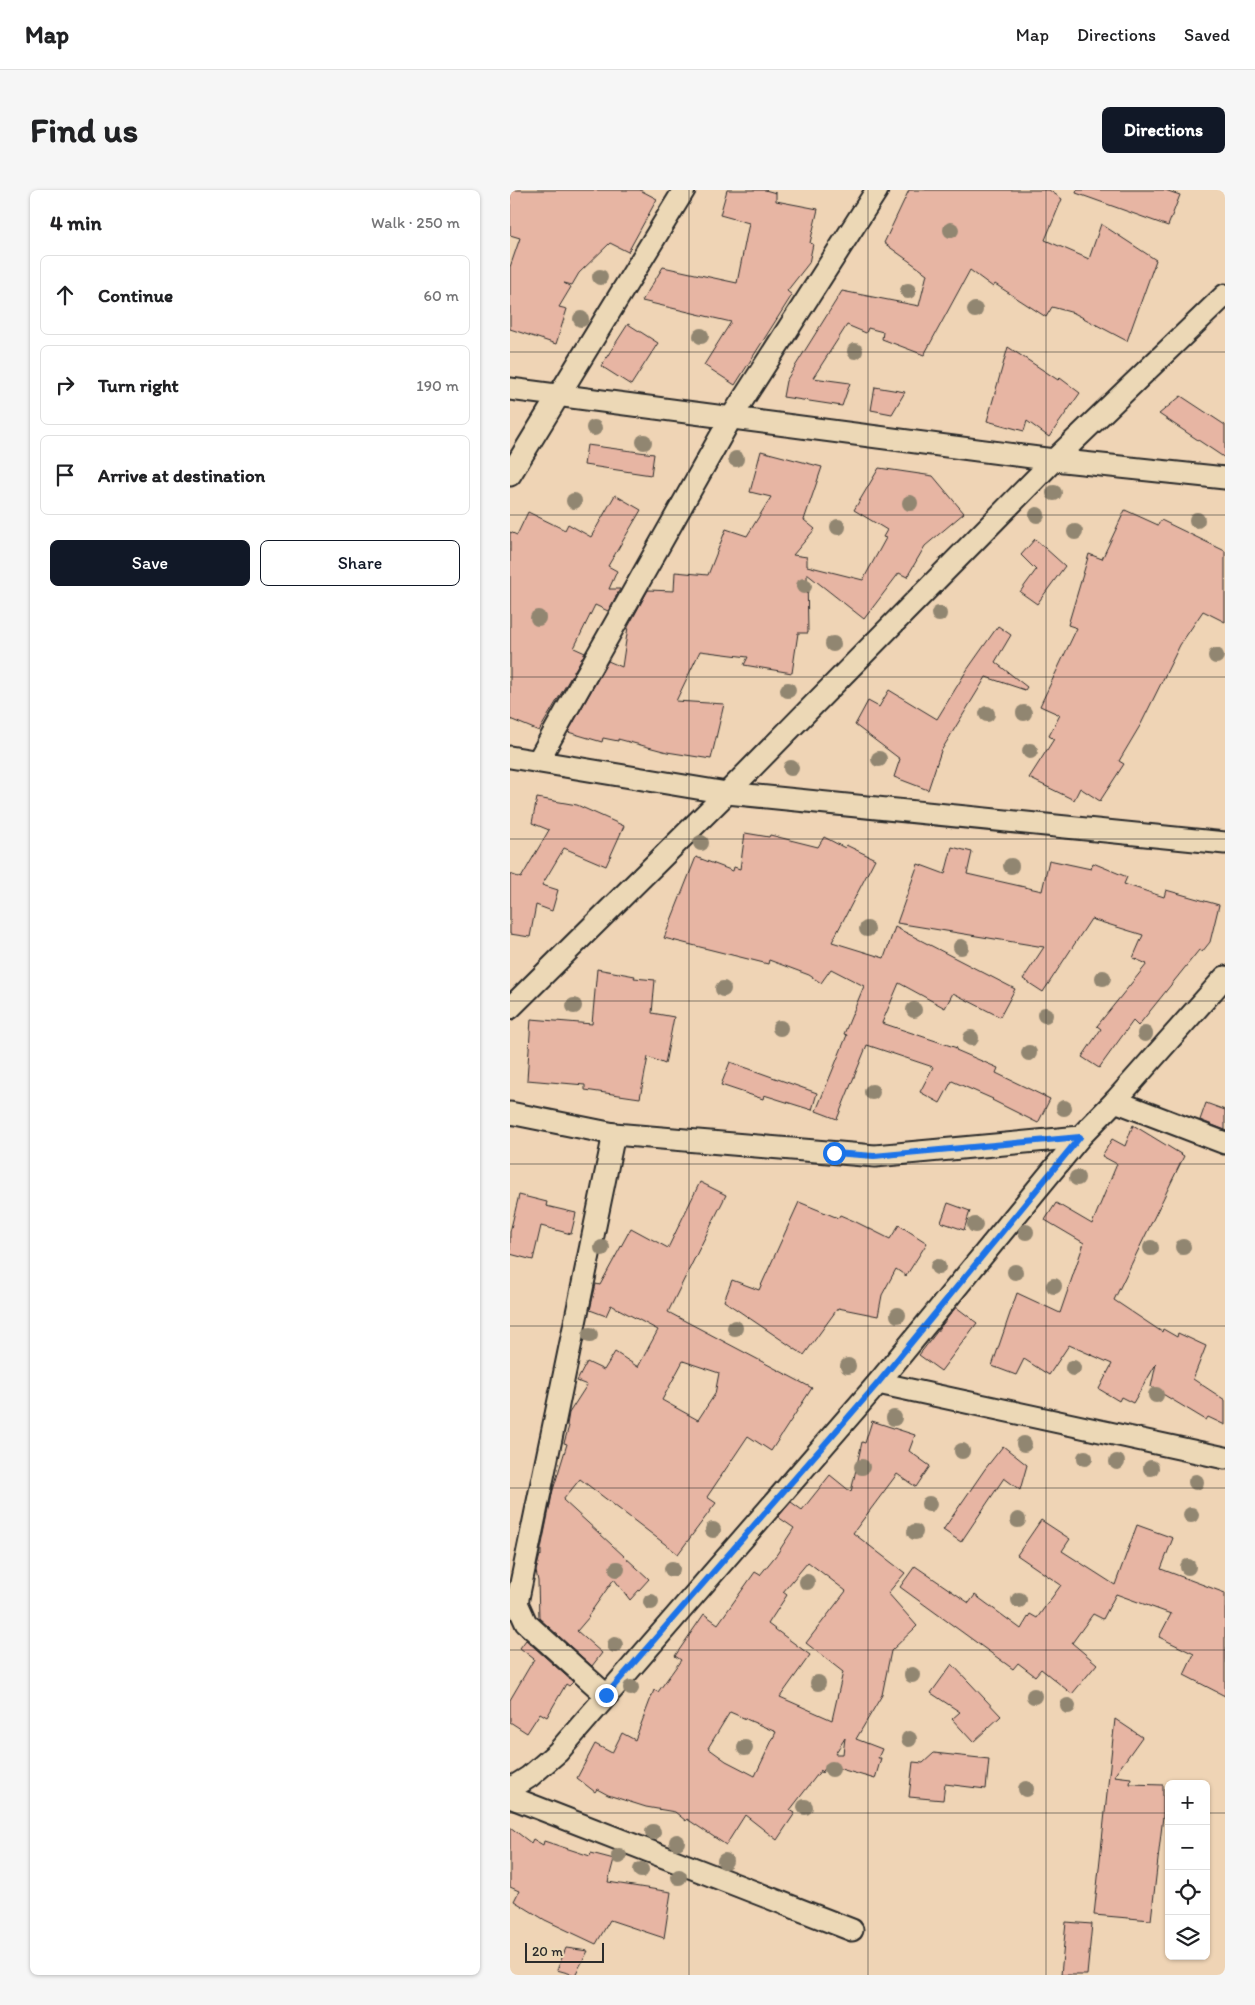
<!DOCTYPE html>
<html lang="en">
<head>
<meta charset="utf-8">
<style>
	body { margin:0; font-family:Itim,sans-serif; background:#f6f6f6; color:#202124 }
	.controls { position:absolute; right:15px; bottom:15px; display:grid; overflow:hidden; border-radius:8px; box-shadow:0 1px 4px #0004 }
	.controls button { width:45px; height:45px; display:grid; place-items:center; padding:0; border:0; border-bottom:1px solid #e0e0e0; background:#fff; color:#202124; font:25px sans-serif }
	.scale { position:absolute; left:15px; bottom:12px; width:79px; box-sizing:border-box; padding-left:5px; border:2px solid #2b2b2b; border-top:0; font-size:14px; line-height:18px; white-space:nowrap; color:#2b2b2b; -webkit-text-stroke:4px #ecd8b6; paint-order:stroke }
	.stop { position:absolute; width:15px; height:15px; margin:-11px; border:4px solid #1a73e8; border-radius:50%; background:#fff }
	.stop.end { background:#1a73e8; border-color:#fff; box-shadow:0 1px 5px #0008 }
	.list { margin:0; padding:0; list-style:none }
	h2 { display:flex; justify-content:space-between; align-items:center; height:65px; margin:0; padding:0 20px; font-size:21px }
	h2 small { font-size:16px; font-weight:400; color:#757577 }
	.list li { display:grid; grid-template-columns:32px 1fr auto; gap:15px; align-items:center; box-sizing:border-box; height:80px; margin:0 10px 10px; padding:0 10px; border:1px solid #e0e0e0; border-radius:8px }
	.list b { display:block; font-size:19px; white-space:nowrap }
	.list em { font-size:16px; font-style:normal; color:#757577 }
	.actions { display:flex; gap:10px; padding:15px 20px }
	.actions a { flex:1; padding:11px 0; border:1px solid #111827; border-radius:8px; text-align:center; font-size:18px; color:#111827 }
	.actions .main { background:#111827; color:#fff }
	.icon { flex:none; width:28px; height:28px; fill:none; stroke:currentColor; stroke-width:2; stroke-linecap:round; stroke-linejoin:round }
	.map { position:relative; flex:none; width:715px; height:1785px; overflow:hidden; border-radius:8px }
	header { display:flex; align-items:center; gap:30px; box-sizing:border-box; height:70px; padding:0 25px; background:#fff; border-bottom:1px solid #e0e0e0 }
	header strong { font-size:24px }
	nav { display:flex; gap:28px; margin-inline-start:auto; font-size:18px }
	.intro { display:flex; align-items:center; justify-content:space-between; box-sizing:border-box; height:120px; padding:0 30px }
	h1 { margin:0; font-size:35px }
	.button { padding:12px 22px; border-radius:8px; background:#111827; color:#fff; font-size:18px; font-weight:700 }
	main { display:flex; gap:30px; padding:0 30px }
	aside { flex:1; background:#fff; border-radius:8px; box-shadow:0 1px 4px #0004 }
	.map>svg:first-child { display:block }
	.building { fill:#e7b5a3; stroke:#2b2b2b; fill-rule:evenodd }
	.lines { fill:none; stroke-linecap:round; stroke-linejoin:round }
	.street-casing { stroke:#2b2b2b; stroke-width:25 }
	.street { stroke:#ecd8b6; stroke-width:21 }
	.tree { fill:#918671 }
	.route { stroke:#1a73e8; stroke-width:6 }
	.grid { fill:none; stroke:#2b2b2b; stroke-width:1; stroke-opacity:0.55 }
</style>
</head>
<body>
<header>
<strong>Map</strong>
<nav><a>Map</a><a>Directions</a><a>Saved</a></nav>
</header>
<div class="intro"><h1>Find us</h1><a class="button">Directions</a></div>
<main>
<aside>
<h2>4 min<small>Walk · 250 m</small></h2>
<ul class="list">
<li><svg class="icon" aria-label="ahead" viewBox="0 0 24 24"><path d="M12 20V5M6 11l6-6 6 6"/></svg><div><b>Continue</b></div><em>60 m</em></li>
<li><svg class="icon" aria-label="right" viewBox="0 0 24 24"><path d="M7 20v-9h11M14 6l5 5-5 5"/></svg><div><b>Turn right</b></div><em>190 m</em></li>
<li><svg class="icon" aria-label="arrive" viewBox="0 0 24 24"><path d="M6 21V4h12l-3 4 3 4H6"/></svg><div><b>Arrive at destination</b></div></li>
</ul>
<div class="actions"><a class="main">Save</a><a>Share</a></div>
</aside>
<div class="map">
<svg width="715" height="1785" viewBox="0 0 715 1785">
	<rect width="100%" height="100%" fill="#efd4b5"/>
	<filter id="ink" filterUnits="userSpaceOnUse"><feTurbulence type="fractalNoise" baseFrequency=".02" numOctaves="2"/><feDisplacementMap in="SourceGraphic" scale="10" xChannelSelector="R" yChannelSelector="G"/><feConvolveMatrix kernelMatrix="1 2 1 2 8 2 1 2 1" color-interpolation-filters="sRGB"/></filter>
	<g filter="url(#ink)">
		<g class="building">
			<polygon points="0,0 130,0 147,9 118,62 100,53 69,83 62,95 54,93 61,97 49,117 57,119 46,154 0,139 0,77 10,48 0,45"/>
			<polygon points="217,0 255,0 266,3 266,11 308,19 300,53 303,54 299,73 277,101 282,105 225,195 194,175 221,132 132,111 153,77 227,93 239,33 210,25"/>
			<polygon points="399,0 539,0 552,9 535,50 579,69 591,34 646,70 617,151 564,123 542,117 536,127 485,94 483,97 460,80 414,165 372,149 373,142 358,138 356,143 337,135 303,188 340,193 332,216 273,207 276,191 332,101 409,116 417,84 374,53"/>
			<polygon points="567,0 655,0 670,5 658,36 566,3"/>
			<polygon points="118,134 148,153 121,195 91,176"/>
			<polygon points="498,157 548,190 550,188 570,203 539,247 517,231 514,241 477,231"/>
			<polygon points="365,197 395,202 382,224 361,220"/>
			<polygon points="671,206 715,235 715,268 649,224"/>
			<polygon points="77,255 144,264 141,285 74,275"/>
			<polygon points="251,261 312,277 294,330 305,339 283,365 297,367 297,376 353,390 376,348 373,347 377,340 344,320 369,278 423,286 454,323 415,356 397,387 389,383 354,429 297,384 298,443 288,443 282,483 234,475 238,467 190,461 166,511 214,514 201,569 157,562 108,549 108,551 93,548 92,552 58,542 98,471 112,477 118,437 138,400 164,401 165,382 198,385 216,339 237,346 261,307 240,302"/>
			<polygon points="105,305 131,320 98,376 107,381 99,399 110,399 98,421 85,415 64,458 75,463 29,541 0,529 0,342 7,345 18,322 55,340 58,334 81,347"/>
			<polygon points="615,320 648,335 651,330 715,361 715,432 693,421 670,455 631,534 609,571 614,574 590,611 570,598 564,610 519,588 544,549 539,546 550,525 530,516 567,438 558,435 579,364 592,369"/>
			<polygon points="525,349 555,376 527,414 510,402 526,380 511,365"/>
			<polygon points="488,436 501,445 485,472 517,497 515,500 476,487 431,561 418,600 384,587 390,569 345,535 358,511 369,517 379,500 427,529 457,480"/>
			<polygon points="27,608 67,615 114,636 96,676 54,658 32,695 48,700 42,721 26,715 20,747 0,744 0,684 11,688 39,640 22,633"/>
			<polygon points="235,643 259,647 260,645 308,657 314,647 335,658 336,655 365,669 322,752 374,768 385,737 505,799 490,827 443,803 435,818 389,793 372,833 447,858 446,860 488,878 486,883 540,909 528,933 482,910 483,909 442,891 430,913 410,902 423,877 357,855 327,929 306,921 337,845 334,844 354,796 321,779 311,793 299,785 259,770 258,774 154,748 186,667 223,681 224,677 230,679"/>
			<polygon points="442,657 462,662 457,684 532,701 539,670 581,679 583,673 617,687 614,694 654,707 656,700 709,715 700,752 692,762 689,760 628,836 623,831 589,878 572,867 591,839 587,836 637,774 623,768 633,745 581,729 533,802 513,789 534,757 387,733 408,674 435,684"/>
			<polygon points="87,779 125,786 124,788 145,790 142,823 164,827 155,874 138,867 130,908 75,900 75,895 17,890 21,829 82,834"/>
			<polygon points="220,872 307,903 302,920 254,905 253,909 211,895"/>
			<polygon points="696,913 715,920 715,940 690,930"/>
			<polygon points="623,935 674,966 604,1110 652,1142 653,1139 667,1147 668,1143 696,1156 683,1189 715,1210 715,1235 698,1227 696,1230 641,1197 646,1174 623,1213 611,1207 609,1211 589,1199 602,1174 559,1155 539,1185 514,1169 506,1185 482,1176 507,1103 550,1123 574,1053 535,1030 546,1013 582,1034 607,974 592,966 602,949 615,956"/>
			<path d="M190,992L216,1005L158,1122L302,1198L261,1261L238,1246L197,1307L206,1313L168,1364L70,1289L53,1310L139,1389L120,1410L104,1389L78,1426L79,1427L67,1441L92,1463L82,1476L29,1428L28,1391L26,1381L30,1365L31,1366V1359L43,1300L57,1254L54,1253L59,1236L57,1235L59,1223L77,1195L67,1191L77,1172L94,1180L105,1162L128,1177L148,1140L101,1115L96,1126L80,1120L86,1094L90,1095L121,1038L158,1058ZM173,1171L209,1183L205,1204L188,1230L152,1210Z"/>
			<polygon points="9,1005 37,1012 36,1016 66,1023 61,1044 31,1036 23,1070 0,1064 0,1042"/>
			<polygon points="289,1012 328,1028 330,1025 344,1031 380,1049 389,1035 417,1053 396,1086 386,1079 372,1105 368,1126 328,1118 294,1165 214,1111 222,1090 249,1100"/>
			<polygon points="438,1013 460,1021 454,1040 431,1032"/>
			<polygon points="446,1117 467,1133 431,1181 409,1165"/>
			<path d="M362,1231L405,1245L399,1261L420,1276L406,1297L387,1284L343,1343L395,1383L378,1403L407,1436L381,1461L372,1505L346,1549L372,1559L368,1568H371L365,1589L317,1575L312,1583L311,1580L280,1620L285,1623L267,1650L235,1625L216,1655L177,1629L176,1631L165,1622L136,1617L98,1605L87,1599L85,1602L67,1588L85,1554L102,1563L112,1543L125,1550L144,1500L148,1502L171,1470L165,1466L194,1424L208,1434L245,1382L250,1385L267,1364L284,1338L268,1327L281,1312L292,1320L320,1285L341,1302L352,1252L355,1253ZM298,1372L336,1401L296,1453L333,1482L322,1530L270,1507L300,1465L258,1434L277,1405L273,1402ZM220,1522L266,1542L245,1586L216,1571L198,1558ZM335,1548L333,1564H325Z"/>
			<polygon points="493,1256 517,1275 510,1300 494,1288 451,1352 433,1340 475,1279"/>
			<polygon points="531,1330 560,1349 552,1361 605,1395 627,1335 663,1348 651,1379 715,1403 715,1506 674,1485 684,1464 649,1447 661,1424 606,1404 593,1429 583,1424 562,1453 587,1474 562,1504 531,1479 525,1486 508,1473 503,1479 390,1397 405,1376 459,1413 465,1405 511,1439 520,1424 527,1428 551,1395 507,1365"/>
			<polygon points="16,1450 63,1492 59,1496 56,1494 37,1527 30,1523 17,1543 0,1532 0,1510 24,1469 10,1458"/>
			<polygon points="442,1474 491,1526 463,1552 442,1529 450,1522 421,1503"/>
			<polygon points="605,1529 632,1547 604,1586 621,1588 620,1594 653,1595 653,1626 641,1730 584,1725"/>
			<polygon points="424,1563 479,1569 476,1599 435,1594 433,1610 399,1607 403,1572 413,1573"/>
			<polygon points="0,1637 21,1653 23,1649 33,1655 34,1651 80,1666 81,1663 104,1669 98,1692 161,1702 154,1748 100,1730 86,1754 35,1730 4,1711 9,1701 0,1697"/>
			<polygon points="556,1732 582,1734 577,1785 551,1785"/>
			<polygon points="56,1758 78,1761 65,1785 47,1780"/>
		</g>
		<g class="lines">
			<defs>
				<g id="street">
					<polyline points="0,199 544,270 715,288"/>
					<polyline points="0,285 174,0"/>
					<polyline points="0,567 217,603 715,653"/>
					<polyline points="28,571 221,228 367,0"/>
					<polyline points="0,818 217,603 544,270 715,105"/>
					<polyline points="605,911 715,953"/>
					<polyline points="0,923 104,944 365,966 570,947"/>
					<polyline points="368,1193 715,1268"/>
					<polyline points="96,1505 16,1433 7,1413 104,944"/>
					<polyline points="0,1599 19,1587 48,1562 368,1193 570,947 605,911 715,787"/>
					<polyline points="0,1607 342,1740"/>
				</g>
			</defs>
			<use href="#street" class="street-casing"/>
			<use href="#street" class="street"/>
		</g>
		<g class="tree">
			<circle cx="441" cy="40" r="8"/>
			<circle cx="90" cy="87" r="8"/>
			<circle cx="398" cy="101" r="8"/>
			<circle cx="465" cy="120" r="8"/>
			<circle cx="71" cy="129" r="8"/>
			<circle cx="191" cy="146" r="8"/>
			<circle cx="345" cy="161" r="8"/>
			<circle cx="84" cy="238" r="8"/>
			<circle cx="134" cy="252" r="8"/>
			<circle cx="226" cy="269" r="8"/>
			<circle cx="544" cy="303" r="8"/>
			<circle cx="64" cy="311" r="8"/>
			<circle cx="400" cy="313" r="8"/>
			<circle cx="527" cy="325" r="8"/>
			<circle cx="687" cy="330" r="8"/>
			<circle cx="328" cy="337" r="8"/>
			<circle cx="565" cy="342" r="8"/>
			<circle cx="294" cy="396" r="8"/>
			<circle cx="429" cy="424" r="8"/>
			<circle cx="28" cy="428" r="8"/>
			<circle cx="323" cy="454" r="8"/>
			<circle cx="706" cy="466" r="8"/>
			<circle cx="278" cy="500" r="8"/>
			<circle cx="514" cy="523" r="8"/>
			<circle cx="477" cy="524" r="8"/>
			<circle cx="520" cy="561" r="8"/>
			<circle cx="369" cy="569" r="8"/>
			<circle cx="281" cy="578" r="8"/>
			<circle cx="191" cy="653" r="8"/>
			<circle cx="501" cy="676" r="8"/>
			<circle cx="357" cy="739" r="8"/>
			<circle cx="451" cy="757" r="8"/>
			<circle cx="593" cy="788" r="8"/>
			<circle cx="213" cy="799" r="8"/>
			<circle cx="64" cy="816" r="8"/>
			<circle cx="404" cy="820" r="8"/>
			<circle cx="535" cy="825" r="8"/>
			<circle cx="270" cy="838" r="8"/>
			<circle cx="635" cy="844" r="8"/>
			<circle cx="461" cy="848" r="8"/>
			<circle cx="519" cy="863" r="8"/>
			<circle cx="362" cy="902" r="8"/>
			<circle cx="554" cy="918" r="8"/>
			<circle cx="567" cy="988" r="8"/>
			<circle cx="465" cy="1035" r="8"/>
			<circle cx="516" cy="1042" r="8"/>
			<circle cx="673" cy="1057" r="8"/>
			<circle cx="92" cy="1058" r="8"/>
			<circle cx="641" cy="1058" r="8"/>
			<circle cx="428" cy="1077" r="8"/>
			<circle cx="505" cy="1082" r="8"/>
			<circle cx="544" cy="1096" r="8"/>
			<circle cx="388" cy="1125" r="8"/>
			<circle cx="225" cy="1138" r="8"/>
			<circle cx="80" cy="1145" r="8"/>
			<circle cx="338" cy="1176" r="8"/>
			<circle cx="563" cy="1178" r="8"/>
			<circle cx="646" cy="1205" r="8"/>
			<circle cx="384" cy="1228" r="8"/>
			<circle cx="514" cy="1254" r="8"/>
			<circle cx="452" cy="1261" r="8"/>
			<circle cx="575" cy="1268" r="8"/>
			<circle cx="607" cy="1272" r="8"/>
			<circle cx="352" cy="1277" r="8"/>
			<circle cx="641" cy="1278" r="8"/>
			<circle cx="686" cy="1292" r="8"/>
			<circle cx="419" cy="1314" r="8"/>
			<circle cx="681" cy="1325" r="8"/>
			<circle cx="508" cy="1330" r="8"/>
			<circle cx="203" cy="1340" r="8"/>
			<circle cx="405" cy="1342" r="8"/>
			<circle cx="678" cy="1377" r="8"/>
			<circle cx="107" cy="1379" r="8"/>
			<circle cx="162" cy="1379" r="8"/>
			<circle cx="297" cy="1392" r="8"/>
			<circle cx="509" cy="1410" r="8"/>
			<circle cx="141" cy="1412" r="8"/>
			<circle cx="105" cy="1455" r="8"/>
			<circle cx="402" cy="1485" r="8"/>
			<circle cx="308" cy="1493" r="8"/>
			<circle cx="121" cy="1498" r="8"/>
			<circle cx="524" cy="1506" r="8"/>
			<circle cx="558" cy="1516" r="8"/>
			<circle cx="399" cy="1549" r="8"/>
			<circle cx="235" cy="1558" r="8"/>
			<circle cx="322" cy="1579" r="8"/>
			<circle cx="516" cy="1599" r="8"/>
			<circle cx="295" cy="1617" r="8"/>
			<circle cx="143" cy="1642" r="8"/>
			<circle cx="167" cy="1652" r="8"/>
			<circle cx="109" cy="1666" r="8"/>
			<circle cx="215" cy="1671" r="8"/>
			<circle cx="131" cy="1680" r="8"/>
			<circle cx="169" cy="1687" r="8"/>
		</g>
	</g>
	<g class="lines" filter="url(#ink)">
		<polyline class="route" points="96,1505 368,1193 570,947 364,966 324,963"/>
	</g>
	<path class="grid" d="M179,0V1785M358,0V1785M536,0V1785M0,162H715M0,325H715M0,487H715M0,649H715M0,811H715M0,974H715M0,1136H715M0,1298H715M0,1460H715M0,1623H659M696,1623H715"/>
</svg>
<div class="controls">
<button>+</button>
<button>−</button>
<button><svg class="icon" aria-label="locate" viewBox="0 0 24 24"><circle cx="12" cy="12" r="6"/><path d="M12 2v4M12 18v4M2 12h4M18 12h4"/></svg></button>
<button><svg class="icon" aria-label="layers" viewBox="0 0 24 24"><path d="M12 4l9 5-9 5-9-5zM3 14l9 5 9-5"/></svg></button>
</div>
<div class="scale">20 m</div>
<div class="stop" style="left:324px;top:963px"></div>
<div class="stop end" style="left:96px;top:1505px"></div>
</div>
</main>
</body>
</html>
